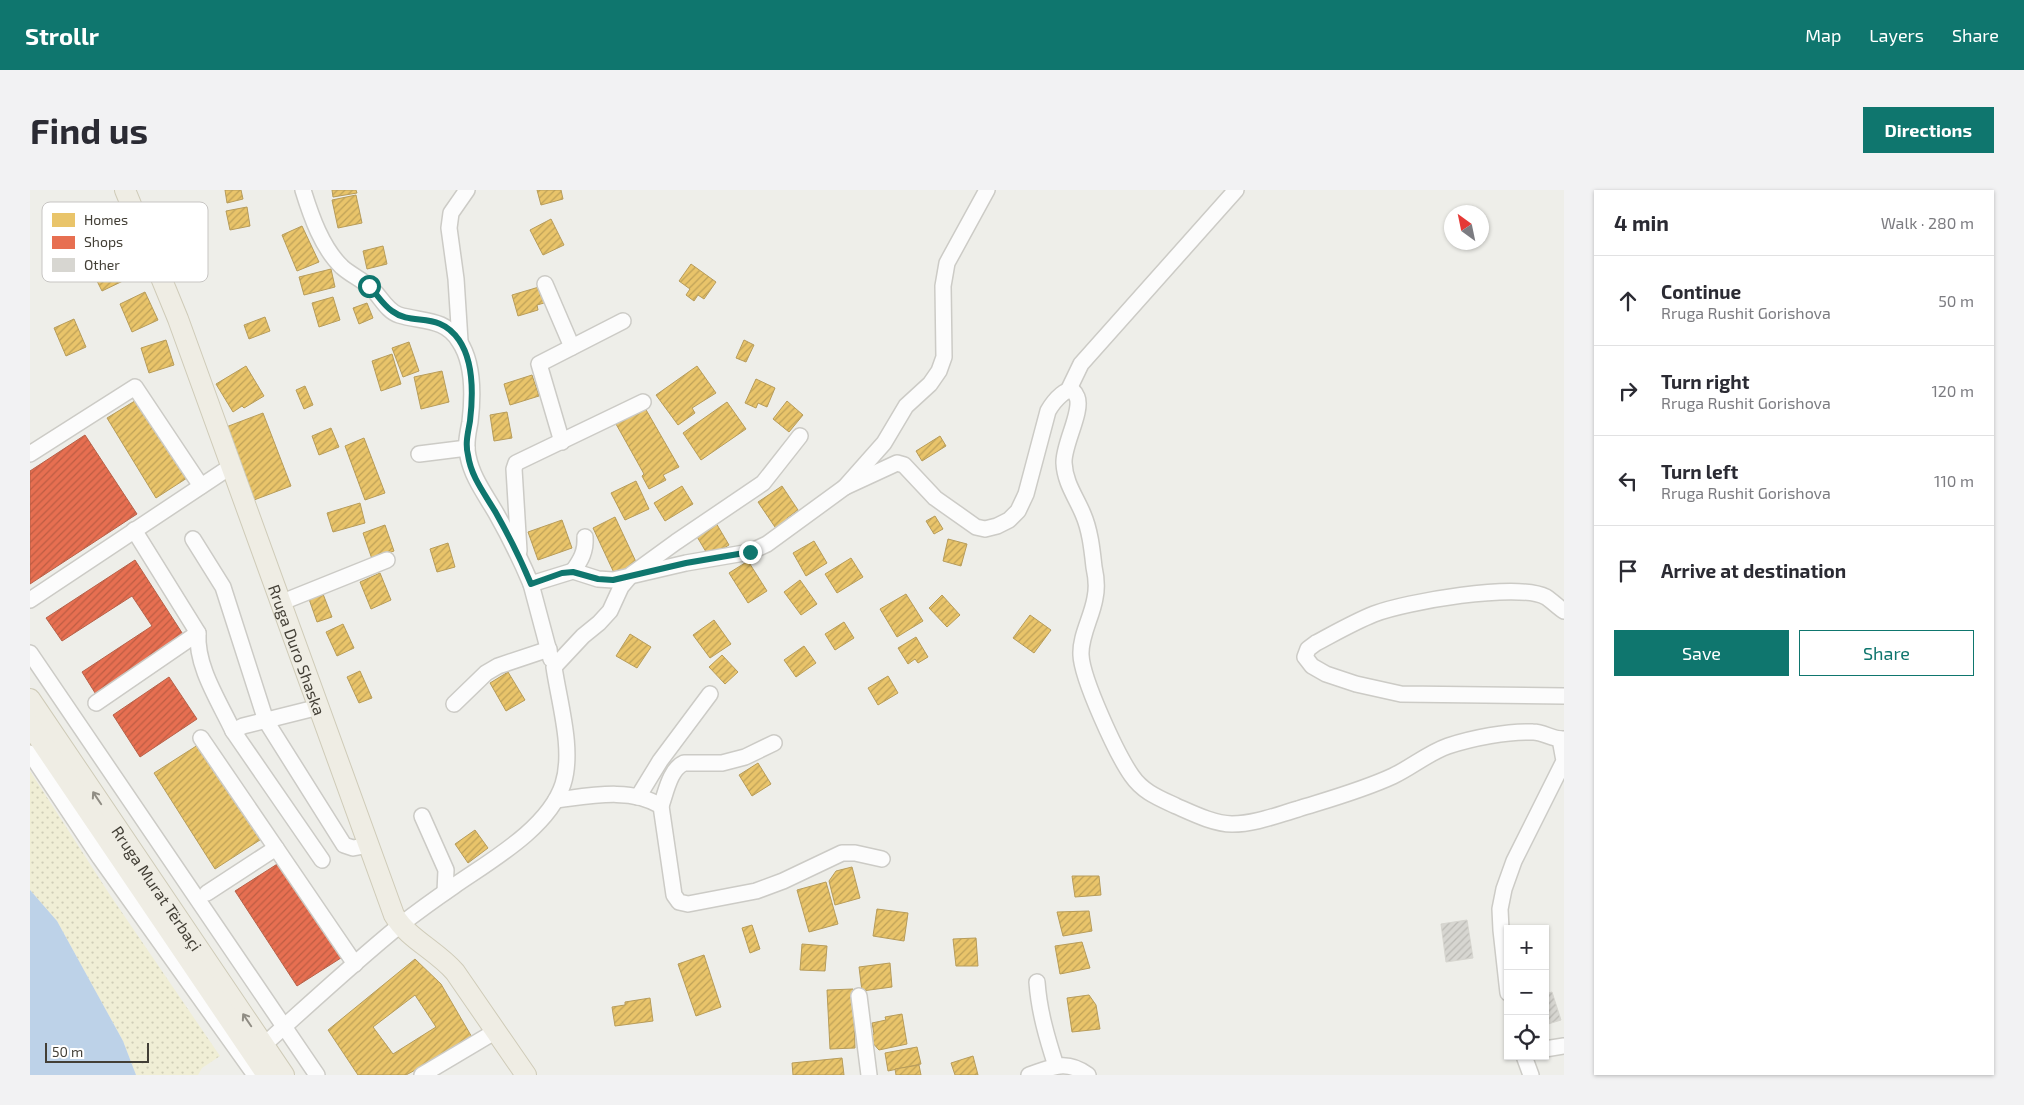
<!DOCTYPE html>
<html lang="en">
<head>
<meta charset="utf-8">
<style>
	body { margin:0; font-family:"Exo 2",sans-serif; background:#f2f2f3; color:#2b2b33 }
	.controls { position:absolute; right:15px; bottom:15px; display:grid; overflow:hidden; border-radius:0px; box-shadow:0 1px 4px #0004 }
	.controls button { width:45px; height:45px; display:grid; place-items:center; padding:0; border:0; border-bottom:1px solid #e1e1e2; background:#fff; color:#2b2b33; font:25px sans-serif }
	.compass { position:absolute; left:1414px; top:15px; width:45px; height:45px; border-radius:50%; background:#fff; box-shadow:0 1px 4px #0004; rotate:327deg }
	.scale { position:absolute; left:15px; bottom:12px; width:104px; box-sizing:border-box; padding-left:5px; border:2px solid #433f36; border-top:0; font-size:14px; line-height:18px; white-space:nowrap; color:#433f36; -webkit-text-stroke:4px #fff; paint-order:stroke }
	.stop { position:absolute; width:15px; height:15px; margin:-11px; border:4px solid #0f766e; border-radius:50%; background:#fff }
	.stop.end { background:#0f766e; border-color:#fff; box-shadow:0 1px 5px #0008 }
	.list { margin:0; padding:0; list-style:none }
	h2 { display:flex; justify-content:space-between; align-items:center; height:65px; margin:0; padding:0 20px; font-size:21px }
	h2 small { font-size:16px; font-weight:400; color:#7c7c81 }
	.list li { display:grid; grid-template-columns:32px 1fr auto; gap:15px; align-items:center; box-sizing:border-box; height:90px; padding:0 20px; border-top:1px solid #e1e1e2 }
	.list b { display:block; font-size:19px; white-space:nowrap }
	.list p { margin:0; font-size:16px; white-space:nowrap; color:#7c7c81 }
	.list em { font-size:16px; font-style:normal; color:#7c7c81 }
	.actions { display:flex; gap:10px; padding:15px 20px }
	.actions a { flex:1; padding:11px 0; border:1px solid #0f766e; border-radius:0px; text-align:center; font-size:18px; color:#0f766e }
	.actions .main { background:#0f766e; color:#fff }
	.icon { flex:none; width:28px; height:28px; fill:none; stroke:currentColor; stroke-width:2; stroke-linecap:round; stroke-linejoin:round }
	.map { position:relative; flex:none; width:1534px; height:885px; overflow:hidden; border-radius:0px }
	header { display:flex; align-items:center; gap:30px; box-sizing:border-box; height:70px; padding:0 25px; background:#0f766e; color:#fff }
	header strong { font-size:24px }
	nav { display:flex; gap:28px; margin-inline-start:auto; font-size:18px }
	.intro { display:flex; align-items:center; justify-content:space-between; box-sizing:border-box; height:120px; padding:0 30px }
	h1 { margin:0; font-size:35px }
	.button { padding:12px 22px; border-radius:0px; background:#0f766e; color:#fff; font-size:18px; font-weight:700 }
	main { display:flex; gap:30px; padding:0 30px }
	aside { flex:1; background:#fff; border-radius:0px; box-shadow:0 1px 4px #0004 }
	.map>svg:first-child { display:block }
	.sand { fill:url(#sand-dots) }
	.water { fill:#bdd2e8 }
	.homes { fill:url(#homes-hatch); stroke:#b79c5a; fill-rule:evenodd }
	.shops { fill:url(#shops-hatch); stroke:#b66149 }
	.building { fill:url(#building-hatch); stroke:#d6d5cf }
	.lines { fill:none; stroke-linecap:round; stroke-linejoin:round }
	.minor-casing { stroke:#cccbc6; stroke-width:18 }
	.major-casing { stroke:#cfcbb8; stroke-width:22 }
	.minor { stroke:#fcfcfc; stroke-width:15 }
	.major { stroke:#efede4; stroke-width:20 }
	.oneway { stroke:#908d84 }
	.route { stroke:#0f766e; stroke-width:6 }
	.labels { text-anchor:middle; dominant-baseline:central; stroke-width:5; stroke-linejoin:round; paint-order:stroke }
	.street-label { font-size:16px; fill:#433f36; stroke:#fff }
	.key { fill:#fff; stroke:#c7c5c3; stroke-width:1 }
	.key-label { font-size:14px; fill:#433f36 }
</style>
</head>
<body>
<header>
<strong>Strollr</strong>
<nav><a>Map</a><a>Layers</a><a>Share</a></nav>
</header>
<div class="intro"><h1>Find us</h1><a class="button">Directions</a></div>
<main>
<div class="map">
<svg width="1534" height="885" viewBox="0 0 1534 885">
	<defs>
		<pattern id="sand-dots" width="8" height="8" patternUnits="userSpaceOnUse" patternTransform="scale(1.25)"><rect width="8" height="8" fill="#f0eed5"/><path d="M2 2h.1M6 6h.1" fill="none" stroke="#cfcdb7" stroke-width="1.8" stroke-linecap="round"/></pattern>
		<pattern id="homes-hatch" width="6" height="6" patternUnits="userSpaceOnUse" patternTransform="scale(1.25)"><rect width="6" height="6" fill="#e9c46a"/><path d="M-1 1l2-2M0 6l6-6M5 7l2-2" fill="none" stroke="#bea158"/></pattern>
		<pattern id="shops-hatch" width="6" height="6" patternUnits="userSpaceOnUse" patternTransform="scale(1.25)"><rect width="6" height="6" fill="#e76f51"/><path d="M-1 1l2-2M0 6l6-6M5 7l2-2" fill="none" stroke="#bd5d44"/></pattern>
		<pattern id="building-hatch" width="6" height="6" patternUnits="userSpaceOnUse" patternTransform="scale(1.25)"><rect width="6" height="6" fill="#d7d6d1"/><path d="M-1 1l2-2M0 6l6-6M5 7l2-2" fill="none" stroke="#bab9b4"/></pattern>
	</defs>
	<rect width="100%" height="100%" fill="#eeeee9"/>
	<polygon class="sand" points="0,581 80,705 190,866 172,878 168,885 106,885 93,851 27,731 0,700"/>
	<polygon class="water" points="0,700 27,731 93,851 106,885 0,885"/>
	<g class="homes">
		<polygon points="195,0 211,0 213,9 197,13"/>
		<polygon points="302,0 326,0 327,3 303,7"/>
		<polygon points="507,0 531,0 533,9 511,15"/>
		<polygon points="326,5 332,33 308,38 302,10"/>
		<polygon points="217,17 220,36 200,40 196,21"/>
		<polygon points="521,29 534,55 513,65 500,40"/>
		<polygon points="272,36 289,72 267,81 252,45"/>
		<polygon points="353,56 357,74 337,79 333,61"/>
		<polygon points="83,60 97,89 72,101 58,73"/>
		<polygon points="661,74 686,92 674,109 668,105 664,111 656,105 660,99 649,91"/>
		<polygon points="301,79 305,97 274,105 269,87"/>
		<polygon points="509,97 514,113 507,115 508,120 488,126 482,105"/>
		<polygon points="115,102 128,130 102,142 90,114"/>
		<polygon points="303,107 310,130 289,137 282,113"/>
		<polygon points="337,113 343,128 329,134 323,118"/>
		<polygon points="235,127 240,141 219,149 214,135"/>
		<polygon points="44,129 56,157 36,166 24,138"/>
		<polygon points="136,150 144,175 119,183 111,158"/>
		<polygon points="714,150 724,155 716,172 706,168"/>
		<polygon points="379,152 389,181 373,187 362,158"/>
		<polygon points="362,164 371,194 351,201 342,171"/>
		<polygon points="216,176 234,206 214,218 212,216 203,222 186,194"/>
		<polygon points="667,176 686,203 662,218 665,223 648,235 626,205"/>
		<polygon points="412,181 419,212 391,219 384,187"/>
		<polygon points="502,185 509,206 480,215 474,194"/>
		<polygon points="726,189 745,198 737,217 728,213 726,218 715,213"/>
		<polygon points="275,196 283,215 274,219 266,200"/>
		<polygon points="108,209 157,288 126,308 77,228"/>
		<polygon points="757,211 773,225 759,242 743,229"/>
		<polygon points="697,212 716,239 671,270 653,243"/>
		<polygon points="615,218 649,277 633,285 636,290 619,299 612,286 614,284 586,234"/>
		<polygon points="477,222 482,248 464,251 460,225"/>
		<polygon points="233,223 261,296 224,310 196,237"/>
		<polygon points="301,238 309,257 289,265 282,246"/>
		<polygon points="910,246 916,256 892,271 886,261"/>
		<polygon points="334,248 355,303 335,310 315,256"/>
		<polygon points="606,291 619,319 595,330 581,303"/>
		<polygon points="652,296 663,314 635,331 624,313"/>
		<polygon points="752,296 768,320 757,328 759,332 747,340 728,312"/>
		<polygon points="330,313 335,333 303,342 297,323"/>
		<polygon points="905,326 913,339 904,344 896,331"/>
		<polygon points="585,327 607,374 585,385 563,338"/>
		<polygon points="532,330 542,358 508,370 498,342"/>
		<polygon points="686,333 699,355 679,367 666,345"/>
		<polygon points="355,335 364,361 342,369 333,343"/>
		<polygon points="918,349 937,354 931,376 913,371"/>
		<polygon points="784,351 797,373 776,386 763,363"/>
		<polygon points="418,353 425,377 407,382 400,359"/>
		<polygon points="821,368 833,387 807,403 795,384"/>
		<polygon points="718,371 737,401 718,413 699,383"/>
		<polygon points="350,383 361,410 341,419 330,392"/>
		<polygon points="770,390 787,414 771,425 754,402"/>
		<polygon points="293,404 302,427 287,432 279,409"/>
		<polygon points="876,404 893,431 867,447 850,419"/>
		<polygon points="912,405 930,425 917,437 899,418"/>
		<polygon points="1000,425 1021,440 1004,463 983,448"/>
		<polygon points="684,430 701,454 680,468 663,445"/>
		<polygon points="814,432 824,448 805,460 795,444"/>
		<polygon points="313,434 324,458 307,466 296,442"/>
		<polygon points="600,444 621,457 607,478 586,466"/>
		<polygon points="886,447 898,467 888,473 885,469 878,474 868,458"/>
		<polygon points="774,456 786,473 766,487 754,470"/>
		<polygon points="692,465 708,482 695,494 679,477"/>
		<polygon points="330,481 342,508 329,513 317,487"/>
		<polygon points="478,482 495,510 476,521 460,493"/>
		<polygon points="858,486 868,503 848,515 838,498"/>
		<polygon points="171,553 233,648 185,679 124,583"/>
		<polygon points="728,573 741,594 722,606 709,585"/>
		<polygon points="445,640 458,658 438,673 425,654"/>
		<polygon points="822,677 830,708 805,715 799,691 806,681"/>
		<polygon points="1042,686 1069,686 1071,705 1045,707"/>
		<polygon points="796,692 808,734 779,742 767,700"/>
		<polygon points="847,719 878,723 874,751 843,746"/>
		<polygon points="1059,721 1062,741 1033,746 1027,722"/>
		<polygon points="722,735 730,759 720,763 712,738"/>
		<polygon points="946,748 948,776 926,776 923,749"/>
		<polygon points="1052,752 1060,778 1030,784 1025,756"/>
		<polygon points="772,754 797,756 795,781 770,780"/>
		<polygon points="674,765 691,817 666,826 648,774"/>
		<path d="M385,769L411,794L443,849L376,885H328L298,840ZM385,805L406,837L363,864L343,837Z"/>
		<polygon points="860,773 862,797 832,801 829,777"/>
		<polygon points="823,799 825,858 800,859 797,800"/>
		<polygon points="1059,805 1066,815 1070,839 1042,842 1037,808"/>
		<polygon points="620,808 623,831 585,836 582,817 595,815 595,812"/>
		<polygon points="872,824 877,854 849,860 840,850 838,846 844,844 842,833 856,830 855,827"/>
		<polygon points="887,857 891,874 858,881 855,863"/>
		<polygon points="943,866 948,885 925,885 921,873"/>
		<polygon points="812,868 814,885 763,885 762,873"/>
		<polygon points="889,875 891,885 866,885 865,879"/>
	</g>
	<g class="shops">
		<polygon points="55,245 107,324 0,394 0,281"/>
		<polygon points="105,370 156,449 67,506 52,482 122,436 102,406 32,451 16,428"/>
		<polygon points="139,487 167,529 110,567 83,525"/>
		<polygon points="252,671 314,766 267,796 205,701"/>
	</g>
	<g class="building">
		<polygon points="1437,730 1443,768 1416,772 1411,734"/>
		<polygon points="1522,802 1531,830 1515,835 1515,804"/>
	</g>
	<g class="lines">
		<defs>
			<g id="minor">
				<path d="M273,0C281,26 292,58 312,77C321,85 331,89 340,97C350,105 356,121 369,125C392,132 415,128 429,151C444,173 443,207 440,232C438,243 435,254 438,266C442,287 455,304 466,323C479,346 491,370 501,394L543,381L568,389L583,390L656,373L720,362L737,354L815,297L854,253L876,216L900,194L909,181L914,167L913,96L917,73L957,0"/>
				<polyline points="515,94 542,157"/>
				<polyline points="430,151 426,89 419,38 421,23 437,0"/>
				<polyline points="1038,201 1051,174 1206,0"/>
				<polyline points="532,252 509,174 593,131"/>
				<polyline points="0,264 105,197 171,296"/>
				<polyline points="389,264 437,258"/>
				<path d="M815,297L867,273L874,275L905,308L946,337L955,339L967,336L979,330L988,321L996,304L1018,221C1022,214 1040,189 1047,207C1053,221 1033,255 1034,273C1035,293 1046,307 1053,324C1060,340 1062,359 1064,377C1066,386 1067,399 1065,408C1062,427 1050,446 1051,465C1052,489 1087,565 1102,586C1113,602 1129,608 1146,616C1162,623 1184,634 1202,634C1225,634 1247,625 1268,619C1300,609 1333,600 1363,586C1382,577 1398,563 1418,556C1442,548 1478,541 1503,542C1514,542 1523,550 1534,549"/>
				<path d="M104,340L168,443C166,477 189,511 203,541"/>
				<polyline points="163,349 193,397 236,531 314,655 323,658 339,655"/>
				<polyline points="489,361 484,279 486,273 613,212"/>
				<path d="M543,381C551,370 556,361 555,347"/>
				<polyline points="501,394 521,469"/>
				<polyline points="0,410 200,277"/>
				<polyline points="250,413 357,370"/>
				<path d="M1534,421C1528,417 1522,411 1516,407C1487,392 1375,412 1344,424C1324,432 1305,443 1286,453L1278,459L1275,467L1282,476L1296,484L1326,494L1371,504L1534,506"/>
				<polyline points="0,463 287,885"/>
				<polyline points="66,513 168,443"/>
				<polyline points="424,514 456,483 468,476 519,459"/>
				<polyline points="289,517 213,536 203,541 292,670"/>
				<polyline points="171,548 246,658"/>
				<polyline points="0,563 70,668 225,885"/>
				<polyline points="608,607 630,571 680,504"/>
				<path d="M526,610C559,606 601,597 631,616L644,705L649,712L658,714L726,701L753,691L812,663H825L852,669"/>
				<path d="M631,616C636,602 640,579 654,573H692L715,567L744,553"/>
				<polyline points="392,626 416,680 415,702"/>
				<polyline points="177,703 246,658 325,774"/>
				<path d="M1007,792C1009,821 1017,848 1026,876"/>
				<polyline points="1478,803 1471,740 1470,719 1474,699 1484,671 1534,571 1530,549"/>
				<polyline points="829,806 839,885"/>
				<polyline points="1515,859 1534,856"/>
				<path d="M226,862C273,820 320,776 369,736C387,722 405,709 424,696C460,671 519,638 533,594C544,560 529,512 524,477L553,446L569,433L580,421L591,397L602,384L646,352L733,293L770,246"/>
				<polyline points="1494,866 1501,885"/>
				<polyline points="392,885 466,841"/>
				<path d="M999,885C1023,877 1036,869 1058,885"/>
			</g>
			<g id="major">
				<path id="s1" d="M95,0L148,129L364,725C378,749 406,760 425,782L496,885"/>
				<path id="s2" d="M0,509L254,885"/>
				<polyline points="0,535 237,885"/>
			</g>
		</defs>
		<use href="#minor" class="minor-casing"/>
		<use href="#major" class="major-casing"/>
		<use href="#minor" class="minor"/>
		<use href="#major" class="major"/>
	</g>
	<defs><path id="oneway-shaft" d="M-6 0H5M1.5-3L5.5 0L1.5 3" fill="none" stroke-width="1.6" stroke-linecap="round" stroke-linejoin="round" transform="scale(1.25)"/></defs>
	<g class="oneway">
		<use href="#oneway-shaft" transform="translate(67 608) rotate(-124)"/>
		<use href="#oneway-shaft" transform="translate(217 830) rotate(-124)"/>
	</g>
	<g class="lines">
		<path class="route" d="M339,96C346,103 353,115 362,121C383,137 408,120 429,150C444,172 443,206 440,231C438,243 435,253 438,265C441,287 455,304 466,323C479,346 491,370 501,394L532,383L543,382L568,389L583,390L656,373L720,362"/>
	</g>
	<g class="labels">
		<g class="street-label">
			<text stroke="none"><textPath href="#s1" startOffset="491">Rruga Duro Shaska</textPath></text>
			<text stroke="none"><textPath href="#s2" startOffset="228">Rruga Murat Tërbaçi</textPath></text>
		</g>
	</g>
	<rect x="12" y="12" width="166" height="80" rx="8" class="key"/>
	<rect x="22" y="23" width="23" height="14" fill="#e9c46a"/>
	<rect x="22" y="46" width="23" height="13" fill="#e76f51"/>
	<rect x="22" y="68" width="23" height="14" fill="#d7d6d1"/>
	<g class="key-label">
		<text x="54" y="35">Homes</text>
		<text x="54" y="57">Shops</text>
		<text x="54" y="80">Other</text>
	</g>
</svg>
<div class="controls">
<button>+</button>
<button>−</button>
<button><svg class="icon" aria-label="locate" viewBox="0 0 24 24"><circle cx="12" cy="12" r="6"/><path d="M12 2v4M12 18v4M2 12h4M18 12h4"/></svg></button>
</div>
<svg class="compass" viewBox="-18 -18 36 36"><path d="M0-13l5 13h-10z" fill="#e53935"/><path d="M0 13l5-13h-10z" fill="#7c7c81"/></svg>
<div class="scale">50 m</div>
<div class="stop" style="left:339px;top:96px"></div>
<div class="stop end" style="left:720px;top:362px"></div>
</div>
<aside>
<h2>4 min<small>Walk · 280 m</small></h2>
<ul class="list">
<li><svg class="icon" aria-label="ahead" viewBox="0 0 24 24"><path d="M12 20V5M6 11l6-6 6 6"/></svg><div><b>Continue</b><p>Rruga Rushit Gorishova</p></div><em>50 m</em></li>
<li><svg class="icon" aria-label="right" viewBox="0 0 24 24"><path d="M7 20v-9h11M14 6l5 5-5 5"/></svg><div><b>Turn right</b><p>Rruga Rushit Gorishova</p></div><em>120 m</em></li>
<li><svg class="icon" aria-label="left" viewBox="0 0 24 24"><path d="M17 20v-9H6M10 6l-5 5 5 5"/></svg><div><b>Turn left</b><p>Rruga Rushit Gorishova</p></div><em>110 m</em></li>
<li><svg class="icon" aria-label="arrive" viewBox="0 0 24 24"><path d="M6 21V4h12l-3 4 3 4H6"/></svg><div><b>Arrive at destination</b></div></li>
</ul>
<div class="actions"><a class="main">Save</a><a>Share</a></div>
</aside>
</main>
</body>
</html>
